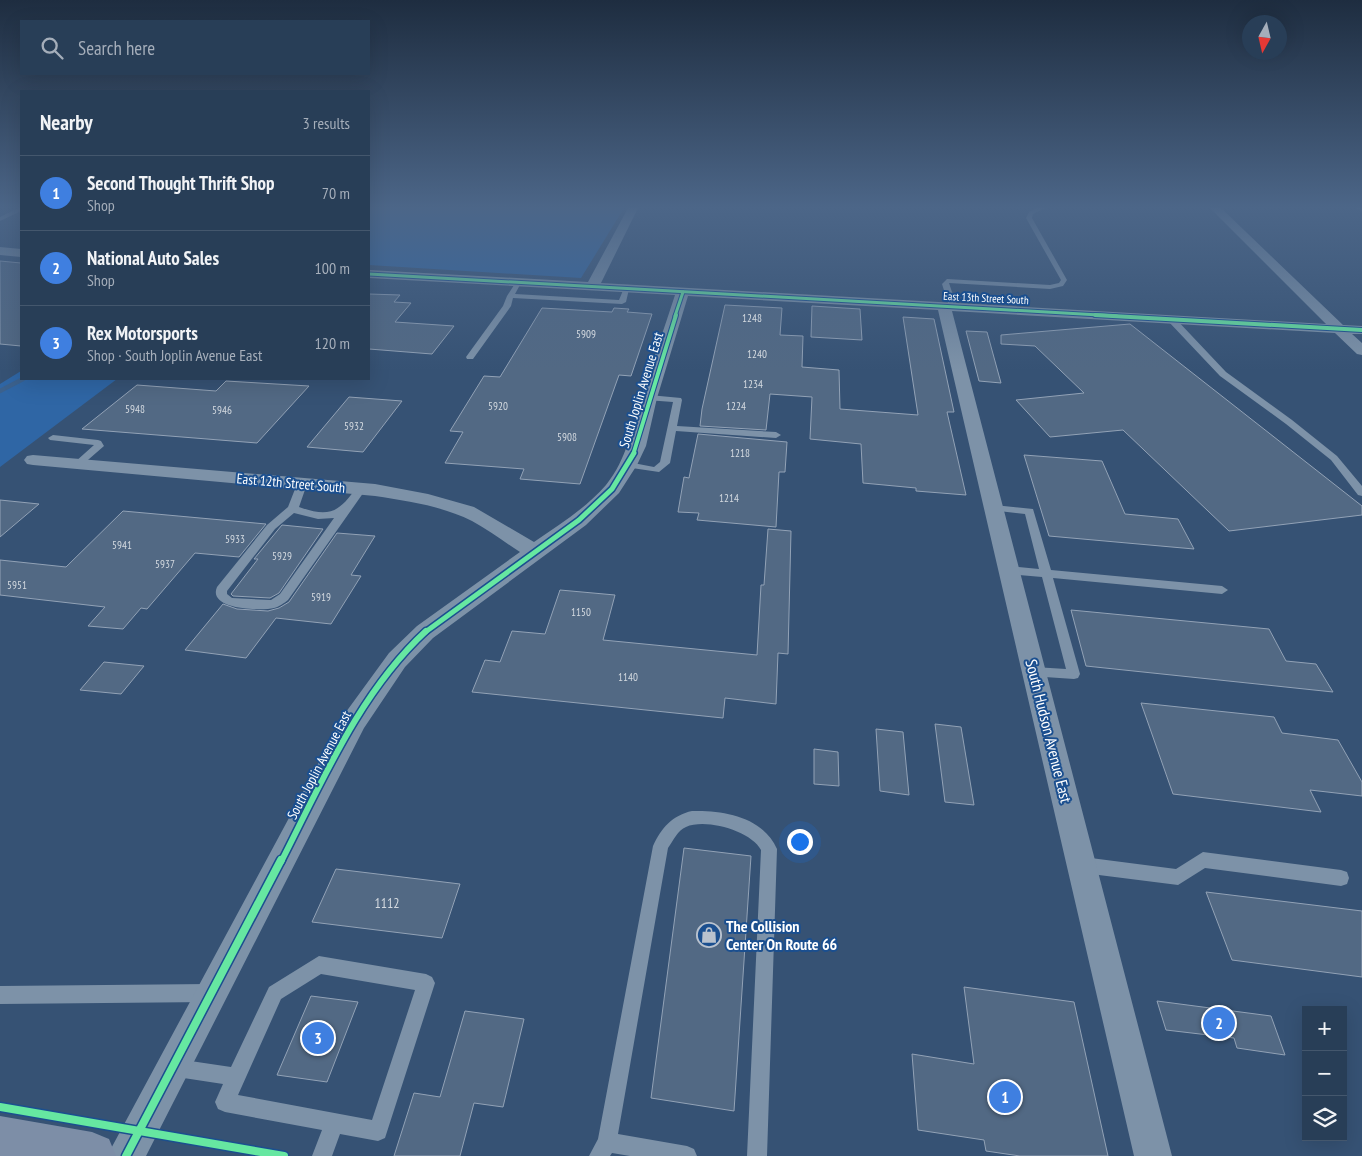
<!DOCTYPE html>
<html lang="en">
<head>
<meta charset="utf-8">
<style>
	body { margin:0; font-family:"PT Sans Narrow",sans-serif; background:#30455d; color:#f1f3f6 }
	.controls { position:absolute; right:15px; bottom:15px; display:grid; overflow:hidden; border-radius:0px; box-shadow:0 5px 20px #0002 }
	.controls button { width:45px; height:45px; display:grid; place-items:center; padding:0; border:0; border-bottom:1px solid #44576d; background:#283e57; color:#f1f3f6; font:25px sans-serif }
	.compass { position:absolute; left:1242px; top:15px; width:45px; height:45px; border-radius:50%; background:#283e57; box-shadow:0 5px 20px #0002; rotate:188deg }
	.you { position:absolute; left:799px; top:841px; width:18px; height:18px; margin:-12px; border:4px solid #fff; border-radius:50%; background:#1a73e8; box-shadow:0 0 0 8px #1a73e833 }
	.badge { display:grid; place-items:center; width:32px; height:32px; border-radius:50%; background:#ea580c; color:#fff; font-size:16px; font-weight:700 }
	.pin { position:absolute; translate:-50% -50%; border:2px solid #fff; box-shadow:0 1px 5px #0006 }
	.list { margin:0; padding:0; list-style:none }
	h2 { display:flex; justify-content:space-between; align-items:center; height:65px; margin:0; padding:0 20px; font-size:21px }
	h2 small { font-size:16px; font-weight:400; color:#a5aeba }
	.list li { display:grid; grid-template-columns:32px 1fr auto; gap:15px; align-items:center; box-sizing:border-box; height:75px; padding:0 20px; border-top:1px solid #44576d }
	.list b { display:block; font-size:19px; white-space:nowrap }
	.list p { margin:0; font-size:16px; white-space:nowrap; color:#a5aeba }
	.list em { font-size:16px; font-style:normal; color:#a5aeba }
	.icon { flex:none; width:28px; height:28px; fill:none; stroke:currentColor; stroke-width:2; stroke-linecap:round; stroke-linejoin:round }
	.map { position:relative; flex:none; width:1362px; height:1156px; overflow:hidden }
	.search { position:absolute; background:#283e57; box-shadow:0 5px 20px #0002; left:20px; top:20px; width:350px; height:55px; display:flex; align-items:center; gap:12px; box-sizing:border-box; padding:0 18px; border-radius:0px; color:#a5aeba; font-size:19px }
	.panel { position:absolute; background:#283e57; box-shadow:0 5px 20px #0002; left:20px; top:90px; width:350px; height:290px; border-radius:0px }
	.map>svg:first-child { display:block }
	.green { fill:#2f66a5 }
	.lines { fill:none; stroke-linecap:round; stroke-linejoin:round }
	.stream { stroke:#3b618d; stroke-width:4.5 }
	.building { fill:#526984; stroke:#92a2b6 }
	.lane { fill:#7d92a8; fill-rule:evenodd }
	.street { fill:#7d92a8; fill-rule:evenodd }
	.primary { fill:#7d8ea7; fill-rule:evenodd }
	.cycleway-far4-casing { stroke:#1b4f8f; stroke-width:5 }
	.cycleway-far3-casing { stroke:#1b4f8f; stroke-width:6 }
	.cycleway-far2-casing { stroke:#1b4f8f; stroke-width:8 }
	.cycleway-far1-casing { stroke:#1b4f8f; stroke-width:9 }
	.cycleway-casing { stroke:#1b4f8f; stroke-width:11 }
	.cycleway-far4 { stroke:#66e7a1; stroke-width:3 }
	.cycleway-far3 { stroke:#66e7a1; stroke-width:4 }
	.cycleway-far2 { stroke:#66e7a1; stroke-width:5 }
	.cycleway-far1 { stroke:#66e7a1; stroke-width:6 }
	.cycleway { stroke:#66e7a1; stroke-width:8 }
	.labels { text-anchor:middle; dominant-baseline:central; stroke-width:4; stroke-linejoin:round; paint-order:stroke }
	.far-street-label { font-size:11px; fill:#fff; stroke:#1b4f8f }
	.number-label { font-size:11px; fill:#d4dae0 }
	.street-label { font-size:14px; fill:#fff; stroke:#1b4f8f }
	.near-number-label { font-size:14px; fill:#d4dae0 }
	.near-street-label { font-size:16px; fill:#fff; stroke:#1b4f8f }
	.near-poi-label { font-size:16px; font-weight:bold; fill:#fff; stroke:#1b4f8f; text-anchor:start }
</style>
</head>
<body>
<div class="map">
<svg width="1362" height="1156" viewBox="0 0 1362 1156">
	<rect width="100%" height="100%" fill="#365274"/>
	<g class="green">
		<polygon points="369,208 624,208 581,278 369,265"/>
		<polygon points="21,371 21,379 117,379 0,467 0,384"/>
	</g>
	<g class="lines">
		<polyline class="stream" points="0,391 23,379"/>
	</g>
	<g class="building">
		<polygon points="0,261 21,263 21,346 0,344"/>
		<polygon points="369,294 400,295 394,302 411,303 395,322 454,326 432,354 369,349"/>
		<polygon points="725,305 782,308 780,335 803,336 802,367 839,370 840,409 918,415 903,317 934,319 954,412 947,412 966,495 916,491 916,488 863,483 861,444 810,439 812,397 770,394 766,430 700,426 702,409"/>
		<polygon points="812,306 860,309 862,340 811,337"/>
		<polygon points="542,308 612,312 614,308 629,309 627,312 652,314 631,376 619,375 580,484 520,479 524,469 445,463 463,432 450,431 484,376 500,377"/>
		<polygon points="1130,324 1362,506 1362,515 1229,531 1123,430 1050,437 1016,400 1084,393 1035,346 1001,344 1001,335"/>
		<polygon points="966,331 987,332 1001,383 979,381"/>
		<polygon points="226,381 309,386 257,443 82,429 137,385 216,391"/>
		<polygon points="349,397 402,401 363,452 307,447"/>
		<polygon points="698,434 787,442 785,472 779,472 776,527 697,520 699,513 678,512 684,477 689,478"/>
		<polygon points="1024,455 1102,461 1125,514 1178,519 1194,549 1049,536"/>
		<polygon points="0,500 39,504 0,537"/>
		<polygon points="123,511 266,524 239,557 195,553 147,609 141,608 123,629 88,626 105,607 0,595 0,560 66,567"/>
		<polygon points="282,525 323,529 279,593 270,598 233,596 231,594 258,559 254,559"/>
		<polygon points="768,529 791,531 788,654 778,653 776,704 725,698 723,718 472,692 485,660 500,662 512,631 545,634 560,590 615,595 603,640 757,655 761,585 764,585"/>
		<polygon points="337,533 375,536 351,575 361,576 331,624 276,618 246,658 185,650 223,604 237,609 268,611 279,608 289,602"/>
		<polygon points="1071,610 1269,629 1286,661 1316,664 1333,692 1086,666"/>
		<polygon points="104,662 144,666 121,694 80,690"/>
		<polygon points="1141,703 1274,717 1282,733 1338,740 1362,782 1362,796 1310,790 1321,812 1173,794"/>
		<polygon points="935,724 961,727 974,805 945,802"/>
		<polygon points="876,729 903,732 909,795 880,791"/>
		<polygon points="814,749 838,752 839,786 814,784"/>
		<polygon points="684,848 751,856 734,1111 651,1098"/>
		<polygon points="336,869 460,884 442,938 312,922"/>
		<polygon points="1206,892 1362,911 1362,977 1232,960"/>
		<polygon points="964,987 1074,1002 1108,1156 1020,1156 986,1151 984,1140 918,1130 912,1054 974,1064"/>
		<polygon points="311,996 358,1002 327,1082 277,1075"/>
		<polygon points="1157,1001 1271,1016 1285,1055 1237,1048 1234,1038 1166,1030"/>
		<polygon points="465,1011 524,1019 503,1107 474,1103 460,1156 394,1156 414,1093 440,1097"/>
	</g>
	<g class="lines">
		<g class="lane">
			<polygon points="18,208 21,208 21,211 0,221 0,217"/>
			<polygon points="1037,208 1045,208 1033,214 1032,218 1067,280 1063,286 1050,289 949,283 957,307 950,309 942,284 947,279 1050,285 1059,283 1061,280 1026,218 1029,212"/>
			<polygon points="518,281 521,283 515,294 619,300 624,288 629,289 626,302 622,304 513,298 511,306 473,359 467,359 466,357 503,306 507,296 516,282"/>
			<polygon points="1168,317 1174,317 1226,372 1292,420 1337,456 1362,486 1362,496 1358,495 1331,460 1286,424 1220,376 1168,321"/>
			<polygon points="649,395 681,398 682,400 677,426 776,432 781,435 776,438 676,431 670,463 659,472 625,467 625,463 628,462 654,467 660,462 673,402 646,400 646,396"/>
			<polygon points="53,435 98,440 101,441 104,446 81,466 78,467 73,464 75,462 94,445 50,440 48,438"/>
			<path d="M302,481L307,484L299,507C330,518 339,512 357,487H365L366,489L288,600C284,603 279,607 274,608C262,611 207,610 217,587L267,525L288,507L297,484ZM294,513L318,519L334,518L280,594L271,600L232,598L227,594V591L275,529Z"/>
			<polygon points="994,505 1033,509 1051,570 1222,586 1228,590 1222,594 1053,578 1080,674 1078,678 1074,679 1030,676 1028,672 1030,668 1034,667 1066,669 1042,577 1009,574 1003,570 1009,566 1039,569 1025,514 990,510 989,508 990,506"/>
			<path d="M692,811C724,810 763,817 777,849L767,1156H747L761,850C751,831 706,818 686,827C678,830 673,841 668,848L618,1134L687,1146L694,1149L697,1156H630L612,1153L610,1156H589L598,1139L653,846C661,828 673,815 692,811Z"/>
			<polygon points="1203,852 1341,870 1347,872 1349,878 1347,884 1341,886 1205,868 1178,885 1083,873 1077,870 1075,865 1077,860 1083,857 1176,869"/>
			<path d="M319,956L426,974L432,977L435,983L385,1138L378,1141L340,1134L332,1156H312L322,1130L225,1112L218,1109L215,1102L223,1084L177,1077L170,1075L168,1068L170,1061L177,1059L231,1067L269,987ZM321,974L415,990L372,1120L238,1095L281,999Z"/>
			<polygon points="210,984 216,987 219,993 216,999 210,1002 0,1004 0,986"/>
		</g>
		<g class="street">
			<path d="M628,208H638L601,283L1326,324L1210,208H1221L1343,325L1362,326V334H1352L1362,343V355L1357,354L1335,333L952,311L1172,1156H1134L938,310L688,296L657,398L646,446L637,465L619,493L586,525L433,638L405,667L364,728L146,1156H107L346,712L389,653L417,626L520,552C504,542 489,530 472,521C442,506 408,501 375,496L33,465L27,464L24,460L27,456L33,455L375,484L428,494L474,507L534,542C559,525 586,508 606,485C627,459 632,428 641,397C652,363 664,329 675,295L369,278V270L588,282Z"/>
			<polygon points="1356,208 1362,208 1362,212"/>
			<polygon points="0,247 21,249 21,257 0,255"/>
		</g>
		<polygon class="primary" points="0,1116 92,1132 109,1139 116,1156 0,1156"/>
		<defs>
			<g id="cycleway-far4">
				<polyline points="369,274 1117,316"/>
				<polyline points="675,316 683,292"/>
			</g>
			<g id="cycleway-far3">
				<polyline points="1095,315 1362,330"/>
				<polyline points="633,455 676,315"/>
			</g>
			<polyline id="cycleway-far2" points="424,633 579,520 612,489 634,453"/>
			<path id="cycleway-far1" d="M281,862C322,782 359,693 426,631"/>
			<g id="cycleway">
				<polyline points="0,1107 284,1156"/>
				<polyline points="126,1156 281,860"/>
			</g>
		</defs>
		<use href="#cycleway-far4" class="cycleway-far4-casing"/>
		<use href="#cycleway-far3" class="cycleway-far3-casing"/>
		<use href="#cycleway-far2" class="cycleway-far2-casing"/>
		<use href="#cycleway-far1" class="cycleway-far1-casing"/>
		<use href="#cycleway" class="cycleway-casing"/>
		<use href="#cycleway-far4" class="cycleway-far4"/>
		<use href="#cycleway-far3" class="cycleway-far3"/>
		<use href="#cycleway-far2" class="cycleway-far2"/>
		<use href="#cycleway-far1" class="cycleway-far1"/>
		<use href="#cycleway" class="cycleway"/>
	</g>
	<linearGradient id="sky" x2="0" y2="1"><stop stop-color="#1e2d40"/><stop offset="0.56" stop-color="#4c6688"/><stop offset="1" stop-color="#4c6688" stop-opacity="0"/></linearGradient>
	<rect width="1362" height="370" fill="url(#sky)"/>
	<defs>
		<symbol id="shop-ring" viewBox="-11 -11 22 22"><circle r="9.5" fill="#1b4f8f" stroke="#b9c2ce" stroke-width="1.5"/><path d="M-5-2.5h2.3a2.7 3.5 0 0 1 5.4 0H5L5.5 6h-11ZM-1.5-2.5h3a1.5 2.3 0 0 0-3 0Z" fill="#b9c2ce"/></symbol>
	</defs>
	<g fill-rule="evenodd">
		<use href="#shop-ring" x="695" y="921" width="28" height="28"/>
	</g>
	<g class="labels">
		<g class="far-street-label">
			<text transform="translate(986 298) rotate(3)">East 13th Street South</text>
		</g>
		<g class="number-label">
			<text x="752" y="318">1248</text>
			<text x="586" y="334">5909</text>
			<text x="757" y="354">1240</text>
			<text x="753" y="384">1234</text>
			<text x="498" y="406">5920</text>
			<text x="736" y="406">1224</text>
			<text x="135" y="409">5948</text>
			<text x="222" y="410">5946</text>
			<text x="354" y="426">5932</text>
			<text x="567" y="437">5908</text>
			<text x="740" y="453">1218</text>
			<text x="729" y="498">1214</text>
			<text x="235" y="539">5933</text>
			<text x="122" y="545">5941</text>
			<text x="282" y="556">5929</text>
			<text x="165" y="564">5937</text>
			<text x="17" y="585">5951</text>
			<text x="321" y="597">5919</text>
			<text x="581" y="612">1150</text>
			<text x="628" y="677">1140</text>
		</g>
		<g class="street-label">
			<text transform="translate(641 390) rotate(-73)">South Joplin Avenue East</text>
			<text transform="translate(291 483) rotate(5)">East 12th Street South</text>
			<text transform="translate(319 765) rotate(-62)">South Joplin Avenue East</text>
		</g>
		<g class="near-number-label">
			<text x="387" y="903">1112</text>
		</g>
		<g class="near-street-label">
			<text transform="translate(1049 731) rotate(76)">South Hudson Avenue East</text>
		</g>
		<g class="near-poi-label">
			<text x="726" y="926">The Collision<tspan x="726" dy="18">Center On Route 66</tspan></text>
		</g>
	</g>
</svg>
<div class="controls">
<button>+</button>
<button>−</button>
<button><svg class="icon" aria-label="layers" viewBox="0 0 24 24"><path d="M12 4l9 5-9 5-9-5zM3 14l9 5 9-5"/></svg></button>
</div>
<svg class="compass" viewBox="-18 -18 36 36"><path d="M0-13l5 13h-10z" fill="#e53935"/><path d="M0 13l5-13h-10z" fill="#a5aeba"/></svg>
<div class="you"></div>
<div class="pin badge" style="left:1005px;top:1097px;background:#3f7fe0">1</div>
<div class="pin badge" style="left:1219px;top:1023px;background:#3f7fe0">2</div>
<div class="pin badge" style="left:318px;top:1038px;background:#3f7fe0">3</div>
<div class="search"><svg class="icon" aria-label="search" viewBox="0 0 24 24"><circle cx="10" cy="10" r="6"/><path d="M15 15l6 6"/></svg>Search here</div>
<section class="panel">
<h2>Nearby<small>3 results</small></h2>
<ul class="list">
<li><span class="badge" style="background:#3f7fe0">1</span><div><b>Second Thought Thrift Shop</b><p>Shop</p></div><em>70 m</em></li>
<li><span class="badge" style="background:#3f7fe0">2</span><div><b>National Auto Sales</b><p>Shop</p></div><em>100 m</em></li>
<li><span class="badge" style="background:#3f7fe0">3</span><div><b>Rex Motorsports</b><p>Shop · South Joplin Avenue East</p></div><em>120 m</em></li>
</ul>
</section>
</div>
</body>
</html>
